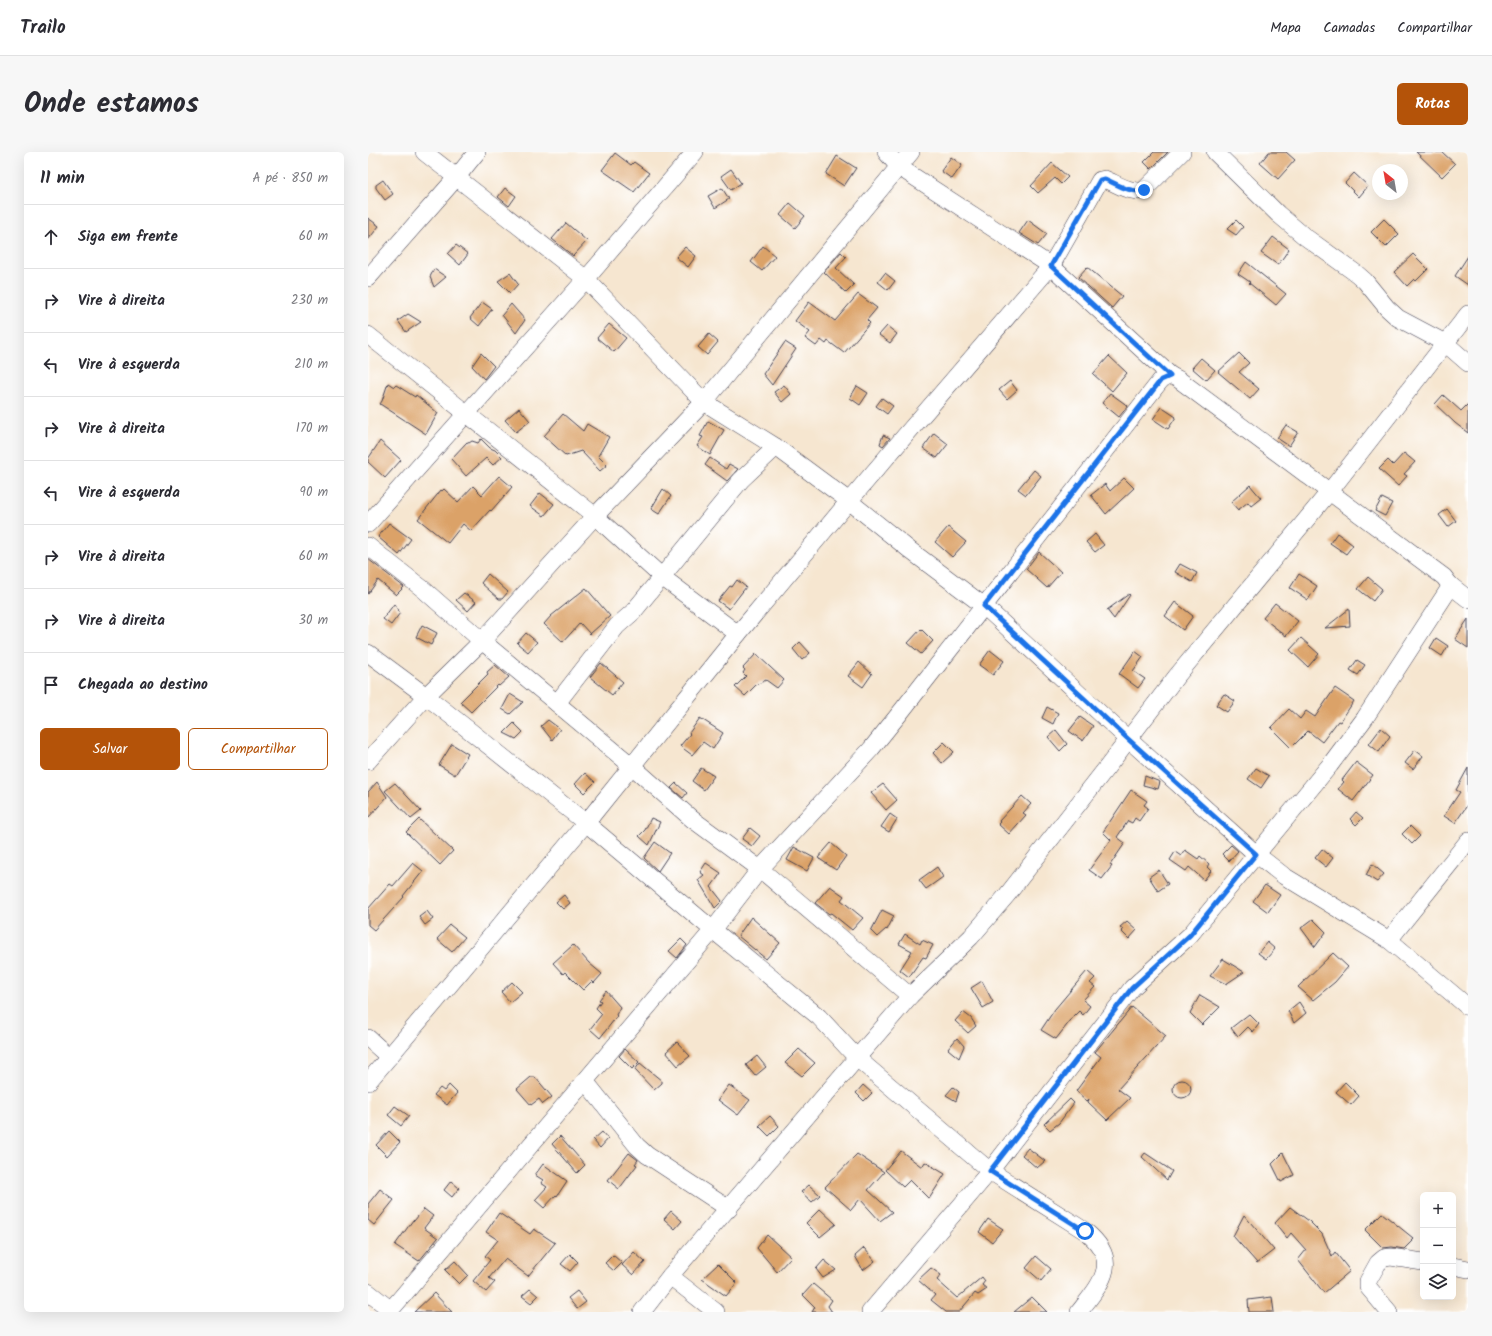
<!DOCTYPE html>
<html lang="pt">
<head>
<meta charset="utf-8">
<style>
	body { margin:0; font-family:Kalam,sans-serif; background:#f7f7f7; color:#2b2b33 }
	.controls { position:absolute; right:12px; bottom:12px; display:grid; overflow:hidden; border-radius:6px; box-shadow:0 4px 16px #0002 }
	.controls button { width:36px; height:36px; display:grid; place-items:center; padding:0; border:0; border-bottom:1px solid #e1e1e2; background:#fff; color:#2b2b33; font:20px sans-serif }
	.compass { position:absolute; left:1004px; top:12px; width:36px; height:36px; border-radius:50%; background:#fff; box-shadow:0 4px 16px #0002; rotate:329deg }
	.stop { position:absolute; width:12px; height:12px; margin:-9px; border:3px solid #1a73e8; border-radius:50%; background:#fff }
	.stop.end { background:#1a73e8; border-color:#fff; box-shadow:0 1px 4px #0008 }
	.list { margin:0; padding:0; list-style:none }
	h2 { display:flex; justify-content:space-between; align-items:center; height:52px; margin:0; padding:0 16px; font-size:17px }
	h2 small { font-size:13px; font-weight:400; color:#7c7c81 }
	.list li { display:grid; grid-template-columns:26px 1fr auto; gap:12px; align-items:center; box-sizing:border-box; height:64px; padding:0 16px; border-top:1px solid #e1e1e2 }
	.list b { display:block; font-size:15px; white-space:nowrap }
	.list em { font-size:13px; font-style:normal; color:#7c7c81 }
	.actions { display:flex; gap:8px; padding:12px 16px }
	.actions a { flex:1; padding:9px 0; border:1px solid #b45309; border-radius:6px; text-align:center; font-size:14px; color:#b45309 }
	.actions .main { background:#b45309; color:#fff }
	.icon { flex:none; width:22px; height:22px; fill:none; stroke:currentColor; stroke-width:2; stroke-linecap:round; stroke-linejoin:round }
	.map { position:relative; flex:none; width:1100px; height:1160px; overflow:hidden; border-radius:6px }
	header { display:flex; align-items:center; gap:24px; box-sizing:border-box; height:56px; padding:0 20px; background:#fff; border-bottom:1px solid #e1e1e2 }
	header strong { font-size:19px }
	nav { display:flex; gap:22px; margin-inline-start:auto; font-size:14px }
	.intro { display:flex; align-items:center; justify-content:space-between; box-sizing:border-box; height:96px; padding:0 24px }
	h1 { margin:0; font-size:28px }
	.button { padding:10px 18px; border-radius:6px; background:#b45309; color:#fff; font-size:14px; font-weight:700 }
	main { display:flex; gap:24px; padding:0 24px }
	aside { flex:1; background:#fff; border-radius:6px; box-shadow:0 4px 16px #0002 }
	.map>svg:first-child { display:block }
	.building { fill:#dba267 }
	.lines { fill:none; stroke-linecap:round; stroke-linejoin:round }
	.minor-casing { stroke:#423f51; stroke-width:18 }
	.minor { stroke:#fff; stroke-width:17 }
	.route { stroke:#1a73e8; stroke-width:5 }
</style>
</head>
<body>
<header>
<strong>Trailo</strong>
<nav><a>Mapa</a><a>Camadas</a><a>Compartilhar</a></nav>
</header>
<div class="intro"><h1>Onde estamos</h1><a class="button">Rotas</a></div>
<main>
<aside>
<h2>11 min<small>A pé · 850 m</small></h2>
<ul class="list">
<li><svg class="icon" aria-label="ahead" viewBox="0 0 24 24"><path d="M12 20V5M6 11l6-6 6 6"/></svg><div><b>Siga em frente</b></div><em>60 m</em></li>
<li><svg class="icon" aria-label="right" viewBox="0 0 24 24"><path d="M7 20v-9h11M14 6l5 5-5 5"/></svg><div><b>Vire à direita</b></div><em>230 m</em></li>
<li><svg class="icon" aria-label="left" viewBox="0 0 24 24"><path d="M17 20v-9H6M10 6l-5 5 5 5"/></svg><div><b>Vire à esquerda</b></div><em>210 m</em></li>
<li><svg class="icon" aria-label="right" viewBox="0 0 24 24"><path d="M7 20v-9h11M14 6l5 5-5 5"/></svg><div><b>Vire à direita</b></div><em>170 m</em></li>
<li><svg class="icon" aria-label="left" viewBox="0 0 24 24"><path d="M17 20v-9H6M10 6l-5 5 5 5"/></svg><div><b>Vire à esquerda</b></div><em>90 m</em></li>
<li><svg class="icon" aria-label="right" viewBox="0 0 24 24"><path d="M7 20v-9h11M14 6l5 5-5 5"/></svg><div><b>Vire à direita</b></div><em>60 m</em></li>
<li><svg class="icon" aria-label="right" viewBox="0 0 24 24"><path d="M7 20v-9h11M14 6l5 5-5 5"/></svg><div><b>Vire à direita</b></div><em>30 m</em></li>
<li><svg class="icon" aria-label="arrive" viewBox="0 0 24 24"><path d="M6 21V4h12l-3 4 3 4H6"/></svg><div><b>Chegada ao destino</b></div></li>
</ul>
<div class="actions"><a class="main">Salvar</a><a>Compartilhar</a></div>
</aside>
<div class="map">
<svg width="1100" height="1160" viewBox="0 0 1100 1160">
	<rect width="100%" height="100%" fill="#fff"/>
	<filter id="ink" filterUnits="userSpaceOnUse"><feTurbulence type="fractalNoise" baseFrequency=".025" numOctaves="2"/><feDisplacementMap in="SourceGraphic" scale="8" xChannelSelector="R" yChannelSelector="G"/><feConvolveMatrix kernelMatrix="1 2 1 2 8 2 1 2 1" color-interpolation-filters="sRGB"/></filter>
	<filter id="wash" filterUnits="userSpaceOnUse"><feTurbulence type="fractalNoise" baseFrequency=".012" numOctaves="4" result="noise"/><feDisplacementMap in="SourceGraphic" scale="16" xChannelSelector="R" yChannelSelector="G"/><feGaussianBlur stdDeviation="0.9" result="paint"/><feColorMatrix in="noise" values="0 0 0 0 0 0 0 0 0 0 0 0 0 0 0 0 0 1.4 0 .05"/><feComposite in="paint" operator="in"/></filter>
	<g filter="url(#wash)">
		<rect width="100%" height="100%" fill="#f6e6d0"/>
		<g id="blocks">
			<g class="building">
				<polygon points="786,0 800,0 783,17 776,10"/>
				<polygon points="901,0 918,0 927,8 910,27 892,11"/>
				<polygon points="1048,0 1074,0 1087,12 1074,25"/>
				<polygon points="247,1 263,13 266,10 281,21 266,40 234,18"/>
				<polygon points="469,4 488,16 476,34 458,22"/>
				<polygon points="583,5 594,13 584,27 573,19"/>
				<polygon points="684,11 700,25 693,32 687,26 670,41 663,34"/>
				<polygon points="363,17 373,31 363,38 353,24"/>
				<polygon points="986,21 1000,34 991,45 977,31"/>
				<polygon points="15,28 25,42 17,48 8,36 8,33"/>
				<polygon points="137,36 148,44 141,54 130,45"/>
				<polygon points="354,36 361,47 347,56 340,44"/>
				<polygon points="422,51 437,64 427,76 412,63"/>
				<polygon points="0,66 11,74 0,88"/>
				<polygon points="1016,67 1031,82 1018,95 1003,80"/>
				<polygon points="660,68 679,82 670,93 651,81"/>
				<polygon points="868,68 875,75 868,83 859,77"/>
				<polygon points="198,71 219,89 205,104 184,87"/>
				<polygon points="905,85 921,97 910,113 893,101"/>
				<polygon points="88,93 100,102 92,113 80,102"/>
				<polygon points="395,94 407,104 394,119 383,110"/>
				<polygon points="317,95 328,104 320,115 308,105"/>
				<polygon points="473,100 478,105 468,116 486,133 478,141 456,120"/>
				<polygon points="1045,102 1060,117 1048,129 1046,127 1039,134 1026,120"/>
				<polygon points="1100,104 1100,133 1087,124"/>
				<polygon points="878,110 918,142 908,153 881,131 882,130 870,122"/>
				<polygon points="719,115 754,144 744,156 710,125"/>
				<polygon points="66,117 78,125 66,135 62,125"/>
				<polygon points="142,121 150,132 142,141 130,129"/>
				<polygon points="517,121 527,129 520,138 510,130"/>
				<polygon points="490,142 509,156 499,168 502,171 476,201 460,189 458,192 453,188 448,194 437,186 442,180 427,169 441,150 467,169"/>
				<polygon points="114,150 124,157 111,174 102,166"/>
				<polygon points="143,152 157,168 148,181 134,163"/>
				<polygon points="40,162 53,170 38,180 30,169"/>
				<polygon points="241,172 258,186 246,200 229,186"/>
				<polygon points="519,174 529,182 522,191 511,183"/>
				<polygon points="341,182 350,190 339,203 330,195"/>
				<polygon points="417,190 428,197 404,233 395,222"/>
				<polygon points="113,201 126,214 116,227 104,214"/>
				<polygon points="871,201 881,211 871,220 891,237 882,247 850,220"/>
				<polygon points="741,204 759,221 744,239 725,222"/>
				<polygon points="833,206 847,218 838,228 824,216"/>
				<polygon points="642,229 649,238 639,247 631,238"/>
				<polygon points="20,231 26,235 28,233 47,245 48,243 70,261 58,282 12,252 14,249"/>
				<polygon points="416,233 423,242 414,250 406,240"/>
				<polygon points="489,234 500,241 492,253 482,246"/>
				<polygon points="742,241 760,254 751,265 734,251"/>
				<polygon points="1075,243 1093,259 1100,252 1100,281 1087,271 1067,252"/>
				<polygon points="514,246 525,254 519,262 508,254"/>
				<polygon points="793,255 808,265 800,277 785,267"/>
				<polygon points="151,256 162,269 148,280 137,268"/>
				<polygon points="195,262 215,279 219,272 241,285 230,304 239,313 232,319 213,299 198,304 176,284"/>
				<polygon points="340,269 356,278 342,303 329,294 335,285 332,284"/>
				<polygon points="918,273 930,280 921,294 909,286"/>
				<polygon points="566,281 580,292 569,306 555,296"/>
				<polygon points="515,283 522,286 515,294 512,292"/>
				<polygon points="113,287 122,296 127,298 134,305 125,313 118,306 98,324 83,307 99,290 101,291 104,289 110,291"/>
				<polygon points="12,289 33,308 17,326 0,310 0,307"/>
				<polygon points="1036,301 1047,310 1036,322 1039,324 1030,334 1011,317 1020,308 1025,313"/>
				<polygon points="342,306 358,317 361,312 370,317 359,329 337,313"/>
				<polygon points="666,318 673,324 658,343 650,337"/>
				<polygon points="131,324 144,335 123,359 122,358 103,379 95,372 80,391 50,367 73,338 74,339 76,337 90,350 105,334 114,343"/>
				<polygon points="756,326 766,336 738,362 723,343 737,332 742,339"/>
				<polygon points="882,333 893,346 883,354 880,350 870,358 863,350"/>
				<polygon points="295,337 303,344 291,362 283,357"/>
				<polygon points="172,341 186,352 176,364 162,354"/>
				<polygon points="1014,346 1024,351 1017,364 1007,359"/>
				<polygon points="1079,357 1088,369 1080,375 1071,363"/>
				<polygon points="21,371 43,387 31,403 10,385"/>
				<polygon points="580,375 598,390 584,405 567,390"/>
				<polygon points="969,381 985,393 978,402 962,391"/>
				<polygon points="727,382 736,393 727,400 718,390"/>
				<polygon points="671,400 693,420 679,436 658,417"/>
				<polygon points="0,407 36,435 28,443 10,428 0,442"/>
				<polygon points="812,412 829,421 824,430 807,420"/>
				<polygon points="120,422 140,440 134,447 131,447 113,431"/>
				<polygon points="931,422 949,434 940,448 922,436"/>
				<polygon points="1000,425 1014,437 1005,449 990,437"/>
				<polygon points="369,428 378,435 361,457 350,449 362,434 364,435"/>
				<polygon points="218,436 242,464 222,482 212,471 195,490 176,472 183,464"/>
				<polygon points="96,441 108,450 100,459 88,448"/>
				<polygon points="761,442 762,443 746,467 739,458"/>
				<polygon points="807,450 825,464 815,478 797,464"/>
				<polygon points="907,451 930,469 918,484 895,466"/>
				<polygon points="26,452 32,461 23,473 15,467"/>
				<polygon points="981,457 982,474 957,476"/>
				<polygon points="1100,467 1100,496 1087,487"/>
				<polygon points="54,473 69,481 63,493 48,485"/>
				<polygon points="553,477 565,489 553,502 540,491"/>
				<polygon points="158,481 169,490 160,500 149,491"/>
				<polygon points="933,486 951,502 940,515 922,498"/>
				<polygon points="1068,486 1080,494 1074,504 1062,496"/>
				<polygon points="432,490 442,501 434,508 425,497"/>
				<polygon points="622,498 636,509 625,523 611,513"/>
				<polygon points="767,499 775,505 765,519 777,527 770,536 751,522"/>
				<polygon points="388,502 416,528 409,536 398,528 388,533 377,544 367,535 378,524 375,521 377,518 375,516"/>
				<polygon points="989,508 997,513 990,523 982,518"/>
				<polygon points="491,510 504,522 495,535 480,524"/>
				<polygon points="233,511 255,530 244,543 222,525"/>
				<polygon points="127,513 141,525 131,534 130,533 103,560 92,550 120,522 119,520"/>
				<polygon points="967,536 986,549 972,570 970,569 954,590 940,579 923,596 903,576 921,557 932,567 938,559 947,565"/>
				<polygon points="142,542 155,550 142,562 134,557"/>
				<polygon points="856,542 867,549 859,560 848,553"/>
				<polygon points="679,555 690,561 685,572 674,566"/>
				<polygon points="712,565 725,574 715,589 701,579"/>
				<polygon points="332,566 355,581 345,597 335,590 324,603 312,594 322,582 321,581"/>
				<polygon points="180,568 192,577 184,588 173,574"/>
				<polygon points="146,571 155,580 148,587 136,581"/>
				<polygon points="1013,576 1022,584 1011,600 1001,592"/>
				<polygon points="688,578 699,592 692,599 680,585"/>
				<polygon points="576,590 586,600 574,611 565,601"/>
				<polygon points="84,592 100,602 87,623 71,613"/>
				<polygon points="1047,598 1055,604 1045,617 1037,611"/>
				<polygon points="988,610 1005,623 985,649 970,637 976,630 974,628"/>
				<polygon points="333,616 346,624 336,638 324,629"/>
				<polygon points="888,616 901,624 893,636 880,627"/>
				<polygon points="1100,616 1100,652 1087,671 1076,664 1092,640 1088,638"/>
				<polygon points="217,621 227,630 216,641 207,632"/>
				<polygon points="777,624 792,630 790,637 775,633"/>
				<polygon points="9,630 19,645 0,666 0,640"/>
				<polygon points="27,631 53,659 43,667 17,639"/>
				<polygon points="308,631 319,641 315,646 303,636"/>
				<polygon points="515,632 529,648 518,658 503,641"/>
				<polygon points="763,638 779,649 776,653 780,656 771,669 767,666 764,671 760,669 749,685 757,691 742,713 744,714 734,727 721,718 743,688 735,680"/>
				<polygon points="654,644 663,652 655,661 658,663 641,682 630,672 632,670 631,669"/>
				<polygon points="988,660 995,666 988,673 982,667"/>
				<polygon points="522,662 529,667 521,680 513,675"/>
				<polygon points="283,666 292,670 281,693 271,684 277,678"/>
				<polygon points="51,667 85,699 72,713 38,680"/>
				<polygon points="1042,674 1052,684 1044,692 1034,682"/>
				<polygon points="382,676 392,684 384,694 374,687"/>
				<polygon points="287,690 302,701 290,719 276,706"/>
				<polygon points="463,691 478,704 468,718 450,706"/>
				<polygon points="863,693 870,699 861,709 854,702"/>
				<polygon points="426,695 446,706 439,719 419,708"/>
				<polygon points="954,697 965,706 958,715 947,706"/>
				<polygon points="817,698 830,707 832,704 841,712 839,715 843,719 836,728 821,715 818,719 802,708 807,700 813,704"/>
				<polygon points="45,711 55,719 35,744 36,745 6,778 0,773 0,757 22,732 25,734"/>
				<polygon points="338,711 353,721 343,735 354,749 347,756 330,728 336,723 332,720"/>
				<polygon points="1004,712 1016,722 1009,730 998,723"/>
				<polygon points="569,715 575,725 558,737 551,728"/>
				<polygon points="791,718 800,732 790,739 781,725"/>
				<polygon points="897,733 912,743 900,760 885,749"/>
				<polygon points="462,734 476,744 473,748 495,766 484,778 463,761 461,762 447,751"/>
				<polygon points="196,743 202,751 195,757 188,750"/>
				<polygon points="514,758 526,764 519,778 518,777 509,785 503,779"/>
				<polygon points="59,759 65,767 57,773 51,765"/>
				<polygon points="383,765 412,791 398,807 370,784"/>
				<polygon points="945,767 958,780 947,795 933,776"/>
				<polygon points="759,769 769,778 761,787 753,779 755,777 752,775"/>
				<polygon points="82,773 97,785 84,800 69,787"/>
				<polygon points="537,782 552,792 554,788 565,793 558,806 555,805 541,825 532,818 544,799 531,792"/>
				<polygon points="313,787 319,793 309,806 301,799"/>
				<polygon points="899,790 907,797 898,807 890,801"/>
				<polygon points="205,793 221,811 234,822 226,831 224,829 215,838 197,820 195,822 185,811"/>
				<polygon points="965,801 980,815 967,830 945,848 930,835"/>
				<polygon points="855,807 876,820 858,832 842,824"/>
				<polygon points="719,819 727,826 722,831 727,835 715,848 722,854 715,863 711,859 706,864 688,887 673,878 687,857"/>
				<polygon points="614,829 625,850 615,856 603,836"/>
				<polygon points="144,830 154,840 142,850 133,840"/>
				<polygon points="238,839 252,855 248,863 249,864 232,886 222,877 234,862 228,856 233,849 231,848"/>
				<polygon points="832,843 852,855 834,873 822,861"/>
				<polygon points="931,850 938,861 926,871 920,859"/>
				<polygon points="764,855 798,884 750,937 762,946 739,968 720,950 721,947 719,949 708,939 733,905 727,900"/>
				<polygon points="595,860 603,866 608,874 600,881 587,869"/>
				<polygon points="881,862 891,872 885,880 880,875 870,885 863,876"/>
				<polygon points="589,886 596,894 591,906 580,897"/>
				<polygon points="309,890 322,904 310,914 298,900"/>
				<polygon points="257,897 271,910 264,917 251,904"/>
				<polygon points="431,897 447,911 434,924 417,911"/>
				<polygon points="389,904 398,915 387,924 378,913"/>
				<polygon points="272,911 294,929 294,931 286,938 267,918"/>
				<polygon points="163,925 167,925 184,945 175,952 171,947 163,953 149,937"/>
				<circle cx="814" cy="937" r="9"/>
				<polygon points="977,930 991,944 983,953 968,940"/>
				<polygon points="81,933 89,941 79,953 66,943 72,936 76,939"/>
				<polygon points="361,933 382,948 370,963 350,948"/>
				<polygon points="495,933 504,941 496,949 488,941"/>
				<polygon points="585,935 591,940 588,949 578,943"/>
				<polygon points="702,947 706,951 691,971 682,978 676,972"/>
				<polygon points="27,954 41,964 33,974 20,963"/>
				<polygon points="402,964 411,974 401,984 391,974"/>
				<polygon points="21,979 32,990 19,1004 8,993"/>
				<polygon points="234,980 240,987 232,996 225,988"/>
				<polygon points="192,984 217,1013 209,1021 184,992"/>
				<polygon points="660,996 677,1009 669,1016 654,1003"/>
				<polygon points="533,999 554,1015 557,1010 577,1022 561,1047 542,1028 535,1035 517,1018"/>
				<polygon points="261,1001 270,1008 267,1012 269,1013 251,1037 240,1028"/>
				<polygon points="777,1001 804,1019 799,1028 774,1005"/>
				<polygon points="915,1001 926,1023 913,1030 904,1012"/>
				<polygon points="489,1002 516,1020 500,1038 524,1060 512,1069 492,1047 483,1058 457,1035"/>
				<polygon points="175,1012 199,1029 189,1044 188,1043 176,1056 167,1048 179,1035 173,1031 175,1028 167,1023"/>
				<polygon points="83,1029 91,1036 84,1045 76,1038"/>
				<polygon points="441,1033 452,1043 444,1050 433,1040"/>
				<polygon points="12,1037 26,1048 6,1073 0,1068 0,1052"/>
				<polygon points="922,1055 941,1069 954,1082 964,1104 967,1100 982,1119 956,1141 930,1108 938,1098 923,1081 919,1086 907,1071"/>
				<polygon points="56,1057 65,1064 56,1076 70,1086 51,1109 27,1093 45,1068 46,1069"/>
				<polygon points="452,1057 468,1072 452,1085 438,1071"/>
				<polygon points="303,1059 314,1069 307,1077 296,1067"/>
				<polygon points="131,1061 162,1082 166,1077 187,1091 160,1124 137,1107 121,1126 127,1130 118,1140 105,1129 122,1108 117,1104 130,1088 118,1080"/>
				<polygon points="1014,1061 1045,1086 1043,1088 1044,1089 1036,1097 1024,1095 1015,1096 997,1078"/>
				<polygon points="876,1063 906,1098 889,1111 865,1084"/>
				<polygon points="620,1067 635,1077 624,1090 611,1080"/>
				<polygon points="399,1083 423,1105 409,1120 389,1096"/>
				<polygon points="496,1096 507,1109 495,1118 487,1104"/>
				<polygon points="266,1100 277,1110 265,1123 254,1113"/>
				<polygon points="202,1102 210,1110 202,1119 193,1112"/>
				<polygon points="245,1103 254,1111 246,1119 237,1111"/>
				<polygon points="668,1104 683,1117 673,1129 658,1116"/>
				<polygon points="456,1108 468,1118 455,1126 448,1117"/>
				<polygon points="87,1109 100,1123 91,1132 77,1118"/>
				<polygon points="350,1112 369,1131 358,1144 334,1127"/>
				<polygon points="563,1116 573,1123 569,1128 589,1146 614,1125 617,1129 614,1133 619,1137 610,1143 607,1141 591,1160 578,1160 563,1148 567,1143 550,1128"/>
				<polygon points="445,1132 464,1148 460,1154 464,1160 444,1160 447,1155 435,1143"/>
				<polygon points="162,1137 170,1144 163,1151 154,1144"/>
				<polygon points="209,1139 218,1150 209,1157 200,1146"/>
				<polygon points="66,1141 84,1160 46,1160"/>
				<polygon points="664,1145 679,1160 646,1160"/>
				<polygon points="904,1145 906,1160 881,1160 880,1148"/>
			</g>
		</g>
	</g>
	<g filter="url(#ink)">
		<use href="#blocks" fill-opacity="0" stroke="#423f51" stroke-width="1"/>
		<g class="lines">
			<defs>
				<g id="minor">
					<polyline points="56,0 218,127 336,250 408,295 481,349 543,399 616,454 760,587 888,702 916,724 1021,788 1100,855"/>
					<polyline points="518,0 531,15 683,114 802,223"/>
					<polyline points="847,0 910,62 936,84 989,122 997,129 1019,156 1030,166 1077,191 1100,211"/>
					<polyline points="0,126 88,26 109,0"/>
					<polyline points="0,183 227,364 294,425 370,482"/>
					<polyline points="0,372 218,127 327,0"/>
					<polyline points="0,394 55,437 114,489 264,614 324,667 392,717 542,844"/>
					<polyline points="1082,433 1100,447"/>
					<path d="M0,501L58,544L218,671L345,778L451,865L490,907L622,1019L717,1079C754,1109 734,1130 711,1160"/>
					<polyline points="189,551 249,474 265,460 373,328 408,295"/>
					<polyline points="0,609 58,544 114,489 227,364 336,250 543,0"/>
					<polyline points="1021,788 1100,689"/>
					<polyline points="0,886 21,905"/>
					<polyline points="217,929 269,994 279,1003 361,1057"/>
					<path d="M0,930L218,671L370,482L481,349L683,114L732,28L737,27C749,32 763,42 776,38L814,0"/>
					<polyline points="1085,1114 1100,1117"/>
					<polyline points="302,1124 348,1160"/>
					<polyline points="0,1140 23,1158"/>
					<polyline points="21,1160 345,778 392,717 503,597 532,561 793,228 802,223 810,227 1076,425 1082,433 1079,440 997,566 962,613 822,783 764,836 622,1019 502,1160"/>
					<polyline points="274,1160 302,1124 542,844 603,785 639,743 740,614 808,525 962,339 1100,162"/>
					<polyline points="1021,1160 1000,1135 1000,1129 1010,1111 1016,1106 1023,1105 1055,1110"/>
				</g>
			</defs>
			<use href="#minor" class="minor-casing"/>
			<use href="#minor" class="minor"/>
		</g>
	</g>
	<g class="lines" filter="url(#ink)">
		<path class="route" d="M717,1079L622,1019L764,836L822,783L888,702L760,587L616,454L793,228L802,224L683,114L732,28L737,27C749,32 763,42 776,38"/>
	</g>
</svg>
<div class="controls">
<button>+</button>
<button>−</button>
<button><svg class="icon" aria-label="layers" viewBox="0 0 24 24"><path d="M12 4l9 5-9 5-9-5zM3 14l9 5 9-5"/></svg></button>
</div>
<svg class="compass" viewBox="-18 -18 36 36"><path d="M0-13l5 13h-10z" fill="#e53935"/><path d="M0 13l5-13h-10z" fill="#7c7c81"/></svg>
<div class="stop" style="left:717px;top:1079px"></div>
<div class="stop end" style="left:776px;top:38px"></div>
</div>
</main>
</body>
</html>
